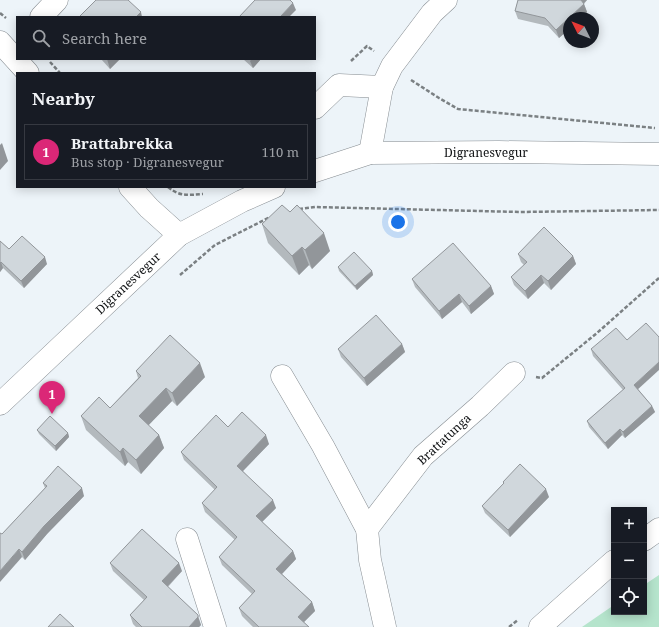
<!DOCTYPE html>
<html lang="en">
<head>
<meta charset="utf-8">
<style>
	body { margin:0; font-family:"Noto Serif",serif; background:#20242c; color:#f1f3f6 }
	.controls { position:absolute; right:12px; bottom:12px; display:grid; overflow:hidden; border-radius:0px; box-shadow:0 2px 10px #0003 }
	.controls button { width:36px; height:36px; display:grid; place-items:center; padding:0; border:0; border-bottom:1px solid #363941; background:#171b24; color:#f1f3f6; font:20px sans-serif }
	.compass { position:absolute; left:563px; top:12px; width:36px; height:36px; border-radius:50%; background:#171b24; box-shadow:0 2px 10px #0003; rotate:312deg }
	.you { position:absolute; left:398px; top:222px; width:14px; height:14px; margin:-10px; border:3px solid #fff; border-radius:50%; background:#1a73e8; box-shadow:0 0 0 6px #1a73e833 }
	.badge { display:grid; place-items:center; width:26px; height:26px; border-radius:50%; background:#db2777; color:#fff; font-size:13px; font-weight:700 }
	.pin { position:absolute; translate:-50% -33px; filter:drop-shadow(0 1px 2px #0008) }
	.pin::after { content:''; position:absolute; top:21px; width:14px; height:12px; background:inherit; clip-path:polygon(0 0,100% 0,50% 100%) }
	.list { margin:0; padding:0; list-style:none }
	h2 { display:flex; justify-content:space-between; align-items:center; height:52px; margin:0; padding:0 16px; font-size:17px }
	h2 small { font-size:13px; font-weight:400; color:#9ea1a6 }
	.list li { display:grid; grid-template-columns:26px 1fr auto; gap:12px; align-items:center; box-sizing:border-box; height:56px; margin:0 8px 8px; padding:0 8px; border:1px solid #363941; border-radius:0px }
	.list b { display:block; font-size:15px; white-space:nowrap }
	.list p { margin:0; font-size:13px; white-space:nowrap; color:#9ea1a6 }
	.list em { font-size:13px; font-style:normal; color:#9ea1a6 }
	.icon { flex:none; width:22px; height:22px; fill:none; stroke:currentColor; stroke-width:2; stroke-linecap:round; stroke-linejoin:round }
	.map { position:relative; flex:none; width:659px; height:627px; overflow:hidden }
	.search { position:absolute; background:#171b24; box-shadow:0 2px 10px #0003; left:16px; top:16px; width:300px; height:44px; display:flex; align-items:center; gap:10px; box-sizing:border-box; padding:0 14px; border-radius:0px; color:#9ea1a6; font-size:15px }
	.panel { position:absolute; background:#171b24; box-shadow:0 2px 10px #0003; left:16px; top:72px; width:300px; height:116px; border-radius:0px }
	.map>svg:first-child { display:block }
	.green { fill:#b5e4cc }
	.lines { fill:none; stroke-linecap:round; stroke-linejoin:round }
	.minor-casing { stroke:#868c91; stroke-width:23 }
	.path { stroke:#7b8083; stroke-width:2.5; stroke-dasharray:4 2; stroke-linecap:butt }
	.minor { stroke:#fff; stroke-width:22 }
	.wall { fill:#b3b9bd }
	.shaded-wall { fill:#92969a }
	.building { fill:#d0d7dc; stroke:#92969a }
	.labels { text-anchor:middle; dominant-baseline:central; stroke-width:3.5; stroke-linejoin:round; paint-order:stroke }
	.street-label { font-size:12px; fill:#0e1012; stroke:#fff }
</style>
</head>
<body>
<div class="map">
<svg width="659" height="627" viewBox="0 0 659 627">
	<rect width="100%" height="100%" fill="#edf4f9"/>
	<polygon class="green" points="659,575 659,627 582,627 614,605 614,612 644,612 644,585"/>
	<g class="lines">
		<defs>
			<g id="minor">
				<polyline points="41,17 57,0"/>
				<polyline points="0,42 28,73"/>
				<polyline points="315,108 339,85 382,87"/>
				<polyline points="370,153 382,87 392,66 432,13 446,0"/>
				<polyline points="315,171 370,153 499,152 659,154"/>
				<polyline points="130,187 149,208 179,235"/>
				<polyline points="282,376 323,446 367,529 370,560 385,627"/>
				<polyline points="0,404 179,235 242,201 274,187"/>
				<polyline points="367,529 423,456 480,406 514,373"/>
				<polyline points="187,539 215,627"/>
				<polyline points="644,540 659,529"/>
				<polyline points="540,627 614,561"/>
			</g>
		</defs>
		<use href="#minor" class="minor-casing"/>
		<g class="path">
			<polyline points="0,13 6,18"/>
			<polyline points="351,61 367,46 374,51"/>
			<polyline points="50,62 60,73"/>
			<polyline points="411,80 439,98 458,109 655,128"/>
			<path d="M168,187C180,197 188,195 203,194"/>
			<polyline points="299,209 315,207 520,212 659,210"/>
			<polyline points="180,275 215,245 270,217"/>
			<polyline points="536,377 542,378 597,333 659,278"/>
			<polyline points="509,627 518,620"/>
		</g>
		<use href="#minor" class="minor"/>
	</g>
	<g class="wall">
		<polygon points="518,0 587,0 584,4 587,12 581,18 569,18 569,29 559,38 548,26 518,19 515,11"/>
		<polygon points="101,59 120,59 110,69"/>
		<polygon points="243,59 261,59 253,68"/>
		<polygon points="290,212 330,251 312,269 309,265 299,275 268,243 262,224"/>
		<polygon points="0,241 9,249 47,264 24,288 3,268 0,272"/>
		<polygon points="518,254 573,256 576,264 551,290 544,283 528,299 514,285 511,277 524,265 521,262"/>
		<polygon points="338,267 372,271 373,275 357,290 339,271"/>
		<polygon points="412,279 491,286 494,294 471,314 462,302 442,319 415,287"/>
		<polygon points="402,344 405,352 367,386 341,357 338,349"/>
		<polygon points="591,349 638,389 652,406 655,412 625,438 622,435 608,449 589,427 587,421 623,390 593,356"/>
		<polygon points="136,371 205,377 177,406 172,401 148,425 159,435 164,448 141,474 128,462 125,466 86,430 81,416 110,408 138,378"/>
		<polygon points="228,427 269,444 243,471 276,508 262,522 293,551 296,559 282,574 312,602 315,611 304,622 309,627 253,627 242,616 239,608 252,594 222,565 219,557 235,540 205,512 202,503 215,490 184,460 181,452"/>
		<polygon points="37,430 68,433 69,437 56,451 39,434"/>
		<polygon points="503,482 549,497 510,537 485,513 482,506 504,483"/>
		<polygon points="43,483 84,496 47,534 25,560 22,557 2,534 45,488"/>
		<polygon points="110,563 182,571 168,587 198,615 201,625 199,627 136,627 133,624 130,615 144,600 113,571"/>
	</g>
	<g class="shaded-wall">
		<polygon points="580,0 587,0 582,5"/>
		<polygon points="293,3 296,10 289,17 282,17 281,16"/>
		<polygon points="584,4 587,12 581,18 569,18"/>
		<polygon points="141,12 142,17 136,17"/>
		<polygon points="569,18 569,29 559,38 556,30"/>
		<polygon points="107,59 120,59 110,69"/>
		<polygon points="252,59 261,59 253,68 250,61"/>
		<polygon points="2,143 8,161 0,170 0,145"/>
		<polygon points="324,233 330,251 312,269 305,250"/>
		<polygon points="302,247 309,265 299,275 292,256"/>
		<polygon points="573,256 576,264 551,290 548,281"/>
		<polygon points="45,257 47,264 24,288 21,281"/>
		<polygon points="1,262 3,268 0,272 0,263"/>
		<polygon points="372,271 373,275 357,290 355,286"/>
		<polygon points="541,275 544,283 528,299 525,291"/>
		<polygon points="491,286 494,294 471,314 469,306"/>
		<polygon points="459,294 462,302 442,319 439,311"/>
		<polygon points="402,344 405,352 367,386 364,378"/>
		<polygon points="659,362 659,370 636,391 634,385"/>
		<polygon points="200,363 205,377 177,406 172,393"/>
		<polygon points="166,388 172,401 144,430 139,416"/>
		<polygon points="652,406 655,412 625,438 623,432"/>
		<polygon points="620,429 622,435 608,449 605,443"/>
		<polygon points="68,433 69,437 56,451 55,446"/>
		<polygon points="159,435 164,448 141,474 136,460"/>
		<polygon points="266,435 269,444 240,474 237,466"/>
		<polygon points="123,448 128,462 125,466 120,452"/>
		<polygon points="82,488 84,496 47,534 25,560 22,552 44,526"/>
		<polygon points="546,489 549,497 510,537 508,530"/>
		<polygon points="273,500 276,508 259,525 256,516"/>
		<polygon points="19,549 22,557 0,582 0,571"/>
		<polygon points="293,551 296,559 279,577 276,569"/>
		<polygon points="179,563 182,571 165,589 162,581"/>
		<polygon points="312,602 315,611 301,625 298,617"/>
		<polygon points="198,617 201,625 199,627 189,627"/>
	</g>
	<g class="building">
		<polygon points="96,0 128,0 141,12 136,17 79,17"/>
		<polygon points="255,0 290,0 293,3 281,16 282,17 239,17"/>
		<polygon points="518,0 581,0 584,4 556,30 545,18 515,11"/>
		<polygon points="282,205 290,212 297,205 324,233 305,250 302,247 292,256 262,224"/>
		<polygon points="544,227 573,256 548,281 541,275 525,291 511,277 527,262 518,254"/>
		<polygon points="22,236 45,257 21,281 1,262 0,263 0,241 9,249"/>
		<polygon points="453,243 491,286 469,306 459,294 439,311 412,279"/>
		<polygon points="354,252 372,271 355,286 338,267"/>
		<polygon points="376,315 402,344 364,378 338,349"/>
		<polygon points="646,323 659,337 659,362 634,385 652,406 623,432 620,429 605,443 587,421 625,388 591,349 616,328 627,340"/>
		<polygon points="170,335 200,363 172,393 166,388 139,416 159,435 136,460 123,448 120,452 81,416 99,397 110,408 141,376 136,371"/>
		<polygon points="242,412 266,435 237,466 273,500 256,516 293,551 276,569 312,602 298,617 309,627 259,627 239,608 255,591 219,557 237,537 202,503 217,487 181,452 216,415 228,427"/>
		<polygon points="50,416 68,433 55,446 37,430"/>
		<polygon points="520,464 546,489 508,530 482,506 504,483 503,482"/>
		<polygon points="58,466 82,488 44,526 22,552 19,549 0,571 0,533 2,534 47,486 43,483"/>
		<polygon points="142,529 179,563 162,581 198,615 198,617 189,627 142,627 130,615 147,597 110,563"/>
		<polygon points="60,614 74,627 48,627"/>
	</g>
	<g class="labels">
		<g class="street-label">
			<text x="486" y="152">Digranesvegur</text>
			<text transform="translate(128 283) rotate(-43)">Digranesvegur</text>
			<text transform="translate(444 439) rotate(-43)">Brattatunga</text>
		</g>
	</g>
</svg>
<div class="controls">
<button>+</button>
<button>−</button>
<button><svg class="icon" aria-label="locate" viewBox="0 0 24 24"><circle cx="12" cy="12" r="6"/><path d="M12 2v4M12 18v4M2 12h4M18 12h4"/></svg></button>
</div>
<svg class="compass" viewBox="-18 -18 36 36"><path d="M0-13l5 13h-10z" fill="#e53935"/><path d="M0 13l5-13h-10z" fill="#9ea1a6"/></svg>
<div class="you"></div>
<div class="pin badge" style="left:52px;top:414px">1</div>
<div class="search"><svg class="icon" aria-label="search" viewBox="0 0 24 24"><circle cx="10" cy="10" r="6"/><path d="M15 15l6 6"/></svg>Search here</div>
<section class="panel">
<h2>Nearby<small></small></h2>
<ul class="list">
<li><span class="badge">1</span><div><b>Brattabrekka</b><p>Bus stop · Digranesvegur</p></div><em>110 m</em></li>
</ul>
</section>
</div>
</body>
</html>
